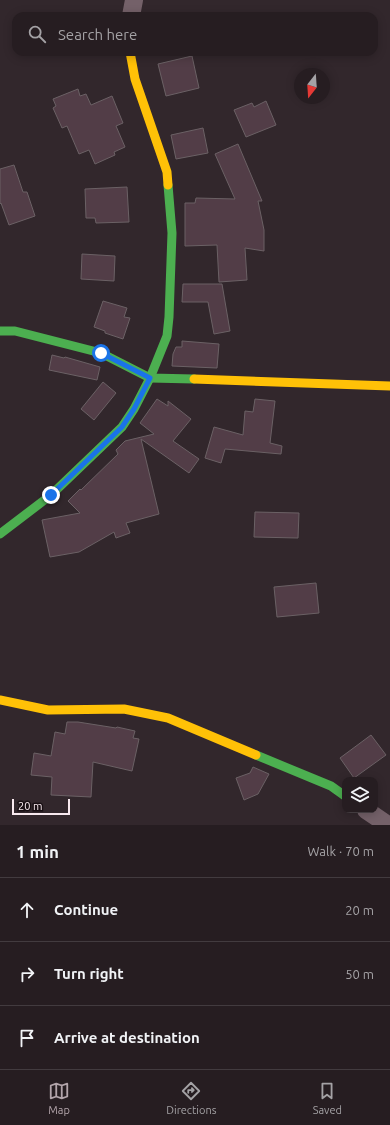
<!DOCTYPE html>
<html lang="en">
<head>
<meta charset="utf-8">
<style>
	body { margin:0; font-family:Ubuntu,sans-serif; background:#2e262a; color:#f1f3f6 }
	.controls { position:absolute; right:12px; bottom:12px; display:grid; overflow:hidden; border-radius:8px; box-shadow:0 2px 10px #0003 }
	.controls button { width:36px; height:36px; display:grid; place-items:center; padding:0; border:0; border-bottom:1px solid #423b3f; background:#261d21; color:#f1f3f6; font:20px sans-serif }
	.compass { position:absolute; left:294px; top:68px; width:36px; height:36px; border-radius:50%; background:#261d21; box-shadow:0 2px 10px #0003; rotate:197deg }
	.scale { position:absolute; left:12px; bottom:10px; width:58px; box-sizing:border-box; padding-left:4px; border:2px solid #f8e9ef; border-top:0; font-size:11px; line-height:14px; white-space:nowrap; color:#f8e9ef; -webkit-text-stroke:3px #180f13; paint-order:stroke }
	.stop { position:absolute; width:12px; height:12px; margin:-9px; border:3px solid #1a73e8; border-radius:50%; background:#fff }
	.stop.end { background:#1a73e8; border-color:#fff; box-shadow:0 1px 4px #0008 }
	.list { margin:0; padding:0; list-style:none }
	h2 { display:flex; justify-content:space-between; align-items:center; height:52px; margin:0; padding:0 16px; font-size:17px }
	h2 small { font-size:13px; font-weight:400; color:#a4a2a5 }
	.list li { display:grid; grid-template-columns:26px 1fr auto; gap:12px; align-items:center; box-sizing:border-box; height:64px; padding:0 16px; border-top:1px solid #423b3f }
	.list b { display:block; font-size:15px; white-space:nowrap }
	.list em { font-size:13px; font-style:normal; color:#a4a2a5 }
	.icon { flex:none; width:22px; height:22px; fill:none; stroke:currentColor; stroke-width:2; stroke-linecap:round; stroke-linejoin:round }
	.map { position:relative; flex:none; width:390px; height:825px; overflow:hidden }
	.search { position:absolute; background:#261d21; box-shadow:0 2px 10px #0003; left:12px; right:12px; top:12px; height:44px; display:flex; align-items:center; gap:10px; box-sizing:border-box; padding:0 14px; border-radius:12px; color:#a4a2a5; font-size:15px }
	.sheet { height:244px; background:#261d21 }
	nav { display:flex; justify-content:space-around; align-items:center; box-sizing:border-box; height:56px; border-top:1px solid #423b3f; background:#261d21; font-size:11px; color:#a4a2a5 }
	nav a { display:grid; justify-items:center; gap:2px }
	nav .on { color:#b3a5ab }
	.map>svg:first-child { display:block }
	.building { fill:#523d47; stroke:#6b6165 }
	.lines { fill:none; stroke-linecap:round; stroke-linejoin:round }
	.street { stroke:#746169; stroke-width:18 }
	.fast { stroke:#4caf50; stroke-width:9 }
	.slow { stroke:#ffc107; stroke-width:9 }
	.route { stroke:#1a73e8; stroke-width:5 }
</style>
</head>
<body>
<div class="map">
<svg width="390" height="825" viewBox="0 0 390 825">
	<rect width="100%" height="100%" fill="#32272c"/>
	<g class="building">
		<polygon points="192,56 199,88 166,96 158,64"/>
		<polygon points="78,89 80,96 86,94 91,105 112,96 123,123 116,126 125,147 114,152 115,155 95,164 89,150 79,154 67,126 62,128 53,108 56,106 53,99"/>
		<polygon points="266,101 276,125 246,137 234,110 252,103 254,107"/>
		<polygon points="203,128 208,153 176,159 171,135"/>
		<polygon points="238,144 262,201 258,201 264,230 264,251 245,248 247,280 219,282 217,245 185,246 185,203 195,203 196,198 235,199 215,154"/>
		<polygon points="14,165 23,192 27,192 35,216 9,225 1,203 0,204 0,169"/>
		<polygon points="127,187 129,222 96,223 95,218 86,218 85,189"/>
		<polygon points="82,254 115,256 114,281 81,279"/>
		<polygon points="183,284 222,284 230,331 214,334 208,302 182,302"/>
		<polygon points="103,301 127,308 124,317 130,318 123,339 105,333 105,331 94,327"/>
		<polygon points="182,341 219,344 217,368 172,366 173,354 176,347 182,347"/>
		<polygon points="52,355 64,358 65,357 100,367 97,380 49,370"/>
		<polygon points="103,382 116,393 94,420 81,409"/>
		<polygon points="157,399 168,406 168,401 191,419 173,441 199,459 189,473 141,439 159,514 126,523 130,533 116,538 114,532 79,552 50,557 42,520 80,513 68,501 80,489 81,490 118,454 116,450 125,441 154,434 140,423"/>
		<polygon points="255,399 275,401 270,443 282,446 281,454 225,449 221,463 205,458 214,427 243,435 245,411 253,412"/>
		<polygon points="255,512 299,513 298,538 254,537"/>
		<polygon points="316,583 319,613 277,617 274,587"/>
		<polygon points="67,722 78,722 116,728 117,727 135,731 133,738 139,739 132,771 93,762 91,797 51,795 52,777 31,775 34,753 51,756 55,732 65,734"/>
		<polygon points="371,735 386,755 354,778 340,758"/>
		<polygon points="253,767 269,774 258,794 244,800 236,778 250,773"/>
	</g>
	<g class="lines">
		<g class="street">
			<polyline points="131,16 134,0"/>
			<polyline points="366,810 388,825"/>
		</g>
		<g class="fast">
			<polyline points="0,331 15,331 101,353 150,378 194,379"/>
			<polyline points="0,534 51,495 122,427 134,409 150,378 167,336 169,317 172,233 168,185"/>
			<polyline points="256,755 331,786 345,796"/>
		</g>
		<g class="slow">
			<polyline points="130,52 135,79 167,172 168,185"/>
			<polyline points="194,379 390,386"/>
			<polyline points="0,700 48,710 124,709 168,718 256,755"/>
		</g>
	</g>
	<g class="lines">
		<polyline class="route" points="51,495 122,427 134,409 150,378 101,353"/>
	</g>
</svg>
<div class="controls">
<button><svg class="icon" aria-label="layers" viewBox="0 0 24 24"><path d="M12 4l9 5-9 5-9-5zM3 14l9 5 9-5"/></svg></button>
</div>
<svg class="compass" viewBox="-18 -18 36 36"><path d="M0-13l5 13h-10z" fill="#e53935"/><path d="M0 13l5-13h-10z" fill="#a4a2a5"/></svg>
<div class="scale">20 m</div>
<div class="stop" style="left:101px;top:353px"></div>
<div class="stop end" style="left:51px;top:495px"></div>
<div class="search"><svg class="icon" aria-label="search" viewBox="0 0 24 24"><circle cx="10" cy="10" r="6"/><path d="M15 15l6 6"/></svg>Search here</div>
</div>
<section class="sheet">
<h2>1 min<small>Walk · 70 m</small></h2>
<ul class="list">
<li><svg class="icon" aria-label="ahead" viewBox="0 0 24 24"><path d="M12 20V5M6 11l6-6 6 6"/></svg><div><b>Continue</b></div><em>20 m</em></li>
<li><svg class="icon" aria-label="right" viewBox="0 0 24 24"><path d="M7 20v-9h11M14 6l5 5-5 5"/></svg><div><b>Turn right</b></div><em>50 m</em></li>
<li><svg class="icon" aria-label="arrive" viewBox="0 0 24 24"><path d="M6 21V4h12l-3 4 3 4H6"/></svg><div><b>Arrive at destination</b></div></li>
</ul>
</section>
<nav>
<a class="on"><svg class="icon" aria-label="map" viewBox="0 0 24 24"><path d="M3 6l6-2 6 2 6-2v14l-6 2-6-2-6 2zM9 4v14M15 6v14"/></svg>Map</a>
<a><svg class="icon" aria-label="directions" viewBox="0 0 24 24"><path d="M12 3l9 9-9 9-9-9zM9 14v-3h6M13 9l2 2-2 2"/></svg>Directions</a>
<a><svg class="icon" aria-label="saved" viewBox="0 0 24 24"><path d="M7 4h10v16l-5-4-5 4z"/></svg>Saved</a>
</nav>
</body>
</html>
